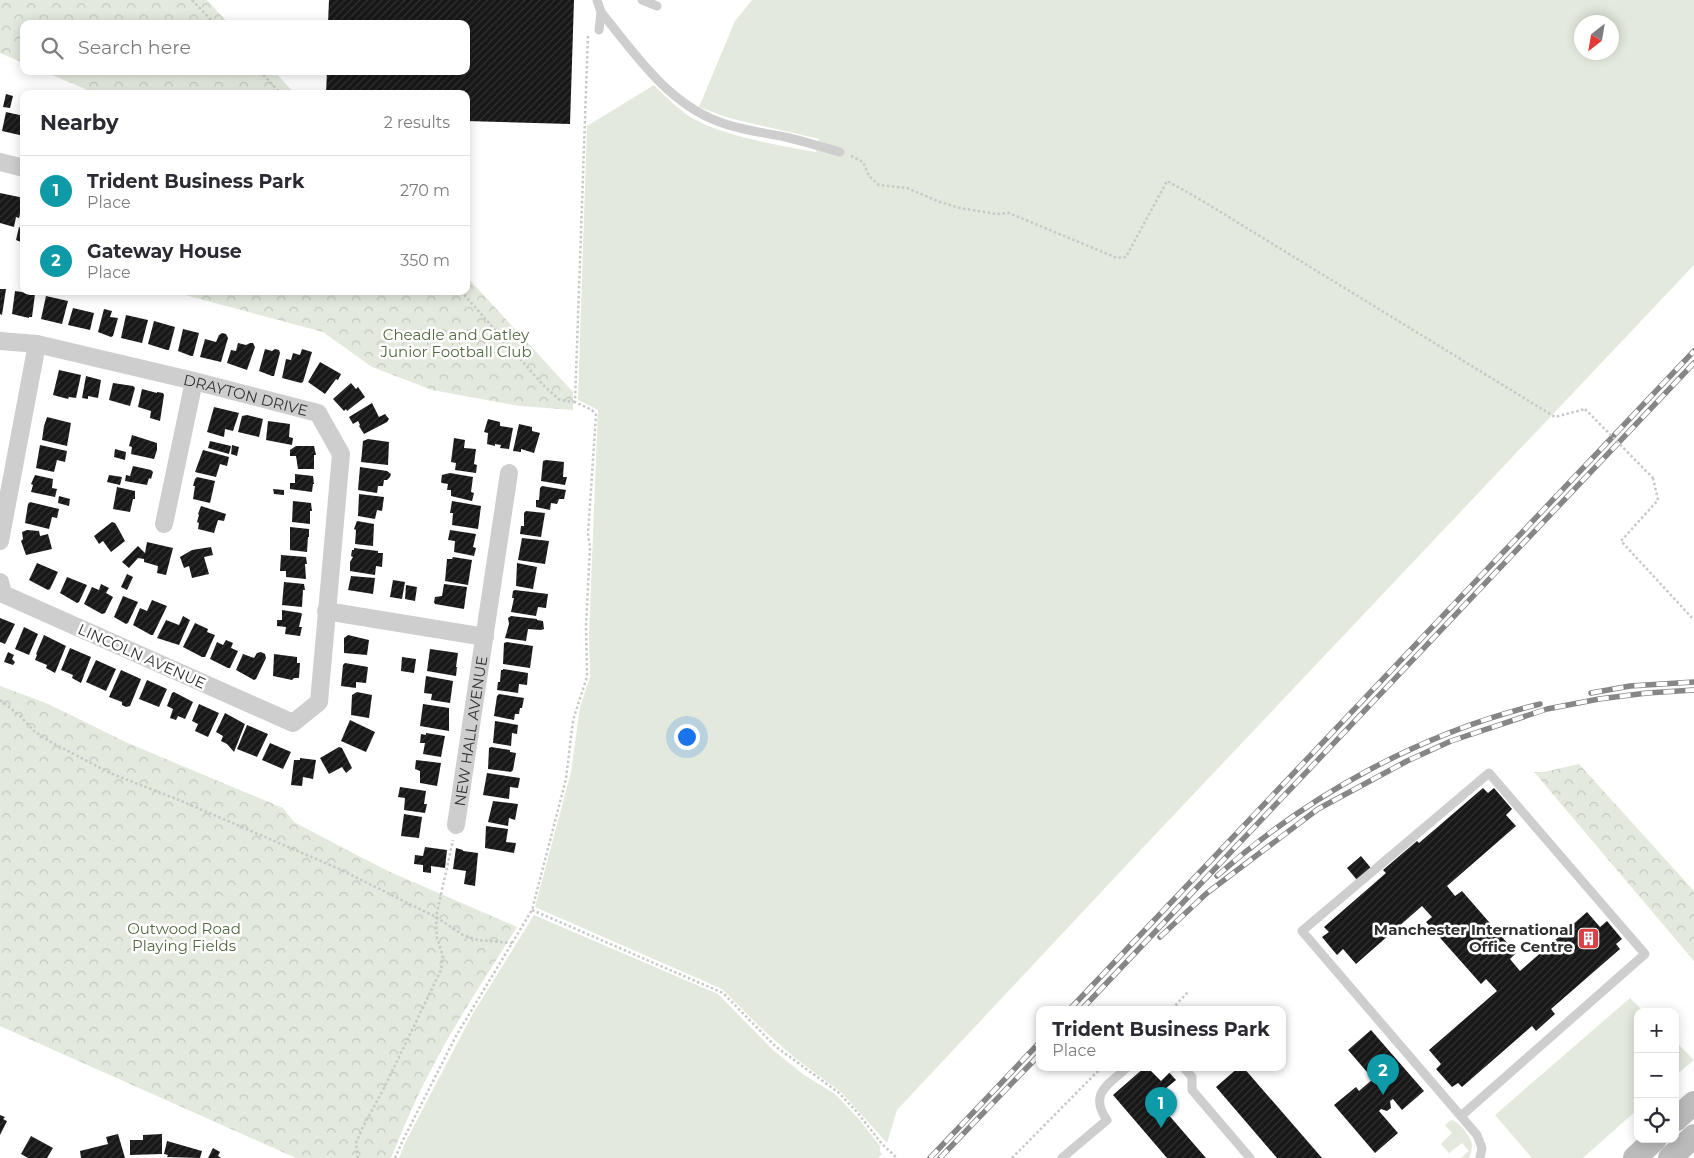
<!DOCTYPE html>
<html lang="en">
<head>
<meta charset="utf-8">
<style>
	body { margin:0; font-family:Montserrat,sans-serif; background:#f2f2f3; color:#2b2b33 }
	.controls { position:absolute; right:15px; bottom:15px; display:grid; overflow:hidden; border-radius:10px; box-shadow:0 2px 12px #0003 }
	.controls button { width:45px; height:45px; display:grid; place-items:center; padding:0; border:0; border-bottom:1px solid #e1e1e2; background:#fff; color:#2b2b33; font:25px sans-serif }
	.compass { position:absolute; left:1574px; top:15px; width:45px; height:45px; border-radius:50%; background:#fff; box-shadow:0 2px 12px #0003; rotate:211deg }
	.you { position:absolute; left:686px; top:736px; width:18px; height:18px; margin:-12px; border:4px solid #fff; border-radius:50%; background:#1a73e8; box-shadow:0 0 0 8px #1a73e833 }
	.badge { display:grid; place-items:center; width:32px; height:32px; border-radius:50%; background:#0b8043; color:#fff; font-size:16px; font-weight:700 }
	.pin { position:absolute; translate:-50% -41px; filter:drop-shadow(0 1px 2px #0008) }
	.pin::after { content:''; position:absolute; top:26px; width:18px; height:15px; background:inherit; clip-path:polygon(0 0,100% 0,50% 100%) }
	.popup { position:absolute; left:1036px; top:1006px; width:250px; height:65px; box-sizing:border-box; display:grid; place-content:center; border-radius:10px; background:#fff; filter:drop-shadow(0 1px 4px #0005); font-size:16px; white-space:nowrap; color:#7c7c81 }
	.popup b { font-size:19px; color:#2b2b33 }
	.popup::after { content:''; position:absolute; left:50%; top:100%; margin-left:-10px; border:10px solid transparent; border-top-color:#fff }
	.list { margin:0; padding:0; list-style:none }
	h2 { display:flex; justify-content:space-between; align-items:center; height:65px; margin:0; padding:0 20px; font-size:21px }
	h2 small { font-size:16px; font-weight:400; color:#7c7c81 }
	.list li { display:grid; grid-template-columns:32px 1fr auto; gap:15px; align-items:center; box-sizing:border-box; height:70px; padding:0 20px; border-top:1px solid #e1e1e2 }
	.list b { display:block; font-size:19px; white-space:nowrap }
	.list p { margin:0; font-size:16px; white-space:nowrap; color:#7c7c81 }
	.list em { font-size:16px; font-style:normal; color:#7c7c81 }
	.icon { flex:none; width:28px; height:28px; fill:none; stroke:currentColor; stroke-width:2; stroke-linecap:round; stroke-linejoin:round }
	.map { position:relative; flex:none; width:1694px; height:1158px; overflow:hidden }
	.search { position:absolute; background:#fff; box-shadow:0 2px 12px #0003; left:20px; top:20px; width:450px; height:55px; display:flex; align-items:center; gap:12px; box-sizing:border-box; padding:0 18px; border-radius:10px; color:#7c7c81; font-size:19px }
	.panel { position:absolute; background:#fff; box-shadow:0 2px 12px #0003; left:20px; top:90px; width:450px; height:205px; border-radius:10px }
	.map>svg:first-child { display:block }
	.grass { fill:#e3e9dd; fill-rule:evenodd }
	.forest { fill:url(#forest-crowns) }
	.building { fill:url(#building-hatch) }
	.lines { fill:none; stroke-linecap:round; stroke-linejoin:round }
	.path { stroke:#c8c8c8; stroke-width:2.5; stroke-dasharray:2.5 2.5; stroke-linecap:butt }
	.lane { stroke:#cecece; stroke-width:9 }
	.street { stroke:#cecece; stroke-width:18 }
	.secondary { stroke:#bbb; stroke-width:24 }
	.rail-casing { stroke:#868686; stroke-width:5.5 }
	.rail { stroke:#fff; stroke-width:4; stroke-dasharray:11; stroke-linecap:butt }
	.path-bridge { stroke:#c8c8c8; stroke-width:2.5; stroke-dasharray:2.5 2.5; stroke-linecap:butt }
	.labels { text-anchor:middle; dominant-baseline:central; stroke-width:5; stroke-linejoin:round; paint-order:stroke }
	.park-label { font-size:15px; fill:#526a41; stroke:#fff }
	.street-label { font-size:15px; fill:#313131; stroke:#fff }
	.poi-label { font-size:15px; font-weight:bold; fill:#313131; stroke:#fff; text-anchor:end }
</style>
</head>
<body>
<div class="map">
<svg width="1694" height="1158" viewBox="0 0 1694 1158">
	<defs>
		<pattern id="forest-crowns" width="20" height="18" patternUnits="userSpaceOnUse" patternTransform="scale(1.25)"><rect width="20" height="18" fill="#e3e9dd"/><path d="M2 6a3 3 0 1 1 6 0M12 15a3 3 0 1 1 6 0" fill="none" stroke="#c3c8be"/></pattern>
		<pattern id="building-hatch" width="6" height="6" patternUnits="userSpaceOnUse" patternTransform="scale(1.25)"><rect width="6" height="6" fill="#181818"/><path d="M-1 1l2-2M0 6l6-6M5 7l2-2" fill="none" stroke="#313131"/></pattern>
	</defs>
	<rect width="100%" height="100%" fill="#fff"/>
	<g class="grass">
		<path d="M752,0H1694V265L1135,856L897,1110L887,1143L842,1093L795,1058L760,1027L722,989L535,907L571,772L580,707L590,677L589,634L598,410L578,400L587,126L654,85C666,97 678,109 692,118C723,136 781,146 816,152L819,139L729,118L699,107L735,21ZM1582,22H1612V52H1582Z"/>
		<polygon points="534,915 718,994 773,1050 804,1075 835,1094 858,1118 880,1146 880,1152 882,1154 878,1158 399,1158 405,1143 472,1015"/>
		<polygon points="1630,998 1644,1012 1638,1012 1638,1109 1583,1158 1532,1158 1495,1115"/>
		<polygon points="1675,1041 1694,1060 1675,1076"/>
		<path d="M1451,1120C1458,1121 1469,1134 1471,1141C1473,1147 1471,1153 1469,1158H1461L1469,1151L1462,1143L1449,1153L1441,1144L1452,1133L1445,1125Z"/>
	</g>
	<g class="forest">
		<polygon points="0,0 207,0 229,24 24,24 24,63 0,53"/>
		<polygon points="43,71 274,71 295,94 97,94"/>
		<polygon points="466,276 573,392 573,410 520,406 432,390 372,367 323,332 170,291 466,291"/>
		<path d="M0,686L46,703L130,744L283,808L294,822L345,849L388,871L517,927C488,974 457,1019 432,1068C416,1097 404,1127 391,1158H296L0,1026Z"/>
		<polygon points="1579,764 1694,891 1694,961 1534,772 1544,772"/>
	</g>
	<g class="building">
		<polygon points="329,0 574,0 570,124 466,121 466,94 326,94 327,71 466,71 466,24 328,24"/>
		<polygon points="6,94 13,96 10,108 3,107"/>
		<polygon points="6,112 24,116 24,136 2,131"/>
		<polygon points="0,193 24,198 19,218 16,217 14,227 0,223"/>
		<polygon points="19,227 24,228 21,242 16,240"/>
		<polygon points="0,289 6,289 2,315 0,314"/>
		<polygon points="15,291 35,294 32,317 29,317 29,318 12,314"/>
		<polygon points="46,296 68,301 62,324 41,319"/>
		<polygon points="73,308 94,313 90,330 68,325"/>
		<polygon points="104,309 112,311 110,317 118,318 113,336 111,337 98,332"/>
		<polygon points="126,315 148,320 142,343 121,338"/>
		<polygon points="154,321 175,327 169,350 167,350 148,344"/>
		<polygon points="183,329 199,333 193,356 191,356 178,351"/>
		<polygon points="222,333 226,334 228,338 221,362 200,357 205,339 216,342 219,335"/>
		<polygon points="238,343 246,345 250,343 253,343 255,347 247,370 227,363 231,350 236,351"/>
		<polygon points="265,349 272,351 275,349 279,350 280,353 274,376 272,376 259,371"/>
		<polygon points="302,349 312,352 303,382 301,383 282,378 286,359 291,360 293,353 300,355"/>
		<polygon points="320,362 341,374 338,380 336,379 325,394 308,382"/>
		<polygon points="59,370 81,375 76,398 69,397 68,399 53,395"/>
		<polygon points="86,376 101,380 98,398 88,396 88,399 82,398"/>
		<polygon points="113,383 133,386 135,388 130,406 109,400"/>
		<polygon points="351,383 356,389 358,387 365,397 347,411 346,409 344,411 333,399"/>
		<polygon points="142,389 157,393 157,392 163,393 164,395 160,421 150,418 151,411 138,407"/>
		<polygon points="372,403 379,417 385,414 389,419 387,422 364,434 359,426 360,425 358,421 353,424 349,417"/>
		<polygon points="214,407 239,413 233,431 225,429 224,437 207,432"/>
		<polygon points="247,415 263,419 259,437 238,432 242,416"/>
		<polygon points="47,417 71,423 67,446 42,440 44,426"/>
		<polygon points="488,419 500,422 500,426 513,428 509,449 500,448 501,445 495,444 495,446 487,444 488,433 484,432"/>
		<polygon points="268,421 290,424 289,437 293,438 292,445 266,440"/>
		<polygon points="519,424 532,427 532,431 540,433 534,453 521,449 521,452 513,451"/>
		<polygon points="132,435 157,443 157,450 154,459 131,454 132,447 129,446"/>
		<polygon points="454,438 465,440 464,448 476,449 474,464 477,465 476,473 455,470 456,463 451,462"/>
		<polygon points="368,439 389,442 388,465 361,462 363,441"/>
		<polygon points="210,441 231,446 229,454 208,448"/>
		<polygon points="40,445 67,451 65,462 57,460 54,472 36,468"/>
		<polygon points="232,445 239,447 237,456 231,454"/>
		<polygon points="296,446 314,446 316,455 314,455 314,469 298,469 296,456 290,456 290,450"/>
		<polygon points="115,449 126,452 125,460 114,457"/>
		<polygon points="203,450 229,457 227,466 220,464 216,477 195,472"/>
		<polygon points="546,460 564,462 563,477 567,477 565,485 541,481 543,461"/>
		<polygon points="133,466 151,470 153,472 151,479 149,478 147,485 125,481 126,475 130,476"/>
		<polygon points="360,467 387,471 391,474 390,477 387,480 384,480 383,486 378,486 377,493 358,490"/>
		<polygon points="450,473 473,477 471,492 474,493 472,501 451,496 451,490 447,490 448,484 442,483 441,482 442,475"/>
		<polygon points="295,474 313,476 314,484 313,484 312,492 290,489 290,483 295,483"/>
		<polygon points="35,475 53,479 52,488 57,489 55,497 31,492 33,485 31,484"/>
		<polygon points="109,475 122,477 120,485 107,482"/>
		<polygon points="197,477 215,481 210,503 193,499 195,486 193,486 195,479"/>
		<polygon points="542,486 566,490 564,499 559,499 557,504 551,503 550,510 536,507 536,500 539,500 540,488"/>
		<polygon points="117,487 135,491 135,499 133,499 130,512 113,509"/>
		<polygon points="273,489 284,490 284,495 274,494"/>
		<polygon points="359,494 384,497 382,511 377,510 375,519 358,516"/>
		<polygon points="59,496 70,499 69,506 58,503"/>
		<polygon points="293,501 311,503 312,511 310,511 310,524 292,522"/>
		<polygon points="452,501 481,506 478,529 452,525 453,513 450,513"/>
		<polygon points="30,502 59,509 57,518 52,517 49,529 25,523 28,504"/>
		<polygon points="201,506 226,514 224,521 218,520 214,533 198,529 199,523 197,522 199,515 198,514"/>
		<polygon points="526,511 545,513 541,537 520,534 521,526 524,526 524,513"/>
		<polygon points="357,521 374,524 373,546 355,544 356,530 354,529"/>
		<polygon points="112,522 115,523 118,528 125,541 111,552 103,541 99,544 94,536"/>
		<polygon points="290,527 309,529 309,537 308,537 307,552 290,550"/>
		<polygon points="27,530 39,531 40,536 48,534 52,549 26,555 21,541 23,539 22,532"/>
		<polygon points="450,530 476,534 473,547 476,548 474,556 454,552 455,541 448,540"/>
		<polygon points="522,538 549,541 545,564 518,560"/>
		<polygon points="147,542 173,548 166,575 157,573 158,566 144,562 144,559 138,558 129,568 122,562 138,546 145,553"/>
		<polygon points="211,547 213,555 204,557 209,574 192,578 189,566 184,568 180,557 192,550"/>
		<polygon points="354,548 378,551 378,553 383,553 382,567 376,566 375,575 350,571 350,562 353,557 351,556 352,550 354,550"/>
		<polygon points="281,555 306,557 307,564 305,564 306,579 286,577 286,571 280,571"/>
		<polygon points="453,557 472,560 468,585 445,581 447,559 452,559"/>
		<polygon points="37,563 58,572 50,589 48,590 29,580"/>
		<polygon points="517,563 537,567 533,589 516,586"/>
		<polygon points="127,574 133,577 127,590 121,587"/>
		<polygon points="351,576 375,578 373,594 348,590"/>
		<polygon points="67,577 87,585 79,602 77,603 60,593"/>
		<polygon points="393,580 405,582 402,599 390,597"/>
		<polygon points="284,582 304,584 305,590 303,590 302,607 282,605"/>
		<polygon points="101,584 109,588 106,593 113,597 105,613 102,614 84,604 92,587 99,590"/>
		<polygon points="444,584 467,587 464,609 435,604 434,602 435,597 442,596"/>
		<polygon points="406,585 417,587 415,601 405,599"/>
		<polygon points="515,590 548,594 546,608 538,607 536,616 511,612 514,598 512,598 513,591"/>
		<polygon points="123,596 138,602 128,623 126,624 114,617"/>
		<polygon points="152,600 167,606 153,635 151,635 133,625 140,608 147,611"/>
		<polygon points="282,610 301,613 302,614 299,627 302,627 300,636 285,634 286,627 277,626 277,620 282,620"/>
		<polygon points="183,616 190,620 179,645 157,638 166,620 179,625"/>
		<polygon points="511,616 537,619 537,620 543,621 544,629 541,630 528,629 526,641 505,638 509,624 508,618"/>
		<polygon points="0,618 15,624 5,644 0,642"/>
		<polygon points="195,623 208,629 207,632 215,635 205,657 202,657 183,647"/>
		<polygon points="24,627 38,634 29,655 15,649"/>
		<polygon points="44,635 66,646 55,673 46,668 47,665 35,660 37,655 36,654"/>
		<polygon points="348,635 369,640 367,655 344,653 344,638"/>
		<polygon points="226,640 233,643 231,648 238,651 230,668 228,668 210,659 217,642 223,645"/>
		<polygon points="507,642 533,646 530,668 503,664 504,643"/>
		<polygon points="70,648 91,657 81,683 72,678 73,675 61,670"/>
		<polygon points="430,649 458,653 456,667 457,667 456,676 427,671"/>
		<polygon points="8,652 14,655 12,659 15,662 13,665 4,662"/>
		<polygon points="261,652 265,654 266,658 256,679 254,680 236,670 243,654 254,658 257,653"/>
		<polygon points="274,654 297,657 297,663 300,663 299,678 294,678 292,680 273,676"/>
		<polygon points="402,657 416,659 414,673 401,671"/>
		<polygon points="96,660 116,669 106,691 86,682"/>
		<polygon points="345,663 368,667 366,683 356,682 356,688 341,686 343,665"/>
		<polygon points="503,669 528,673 527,685 519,684 518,693 497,690 498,682 500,682 501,670 503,670"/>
		<polygon points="121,670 141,679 130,706 126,707 122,705 122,702 109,697"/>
		<polygon points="426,676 453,681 450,703 431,700 432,694 424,693"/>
		<polygon points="147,680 167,689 159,707 139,699"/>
		<polygon points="174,692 193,702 185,719 178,716 176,720 170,718 173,709 167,706 172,693"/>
		<polygon points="357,692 372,695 369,718 351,715 352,695"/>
		<polygon points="499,694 524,698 522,708 520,708 519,714 515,714 514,720 494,716 497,696"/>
		<polygon points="199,704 219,713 208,737 195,731 198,724 192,721"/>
		<polygon points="423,704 449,708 449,731 420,726"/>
		<polygon points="225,713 245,724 234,752 227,744 221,741 223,736 216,732"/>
		<polygon points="350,720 375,732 366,752 341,741"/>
		<polygon points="495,721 518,725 517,734 512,733 511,746 493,743"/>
		<polygon points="247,725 268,734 257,757 237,749"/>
		<polygon points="426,733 445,736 441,757 423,754 425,743 420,743 421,734 426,735"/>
		<polygon points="270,743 291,752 283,769 262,760"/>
		<polygon points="339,747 342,748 352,768 346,773 342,767 329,774 320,758"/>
		<polygon points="491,747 510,750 510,752 516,753 513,770 511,772 488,769 489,748"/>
		<polygon points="300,758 316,760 313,779 303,777 302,786 291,785 294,760 300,760"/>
		<polygon points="416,760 441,763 437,786 420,783 420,771 415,769"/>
		<polygon points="487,773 520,778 518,788 510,787 509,799 483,795"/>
		<polygon points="400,787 426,791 424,804 427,804 425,813 404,810 405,798 398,797"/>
		<polygon points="1483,788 1488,793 1494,788 1512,809 1506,815 1516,826 1447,886 1455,896 1462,891 1516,953 1510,959 1520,971 1587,912 1600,927 1607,921 1622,939 1616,944 1620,949 1551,1009 1555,1014 1536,1031 1532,1026 1462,1087 1458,1083 1452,1087 1436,1069 1441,1064 1429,1050 1497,991 1486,979 1481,984 1426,922 1432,917 1422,906 1356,964 1343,949 1337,955 1322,937 1329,932 1324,927 1386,873 1383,870 1417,841 1419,843"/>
		<polygon points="493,801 518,804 515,820 509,818 508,826 488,822"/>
		<polygon points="404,814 422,817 419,838 401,836"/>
		<polygon points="486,826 508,829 506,842 516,843 514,853 485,848"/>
		<polygon points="425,847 447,850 445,868 431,866 431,873 423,872 423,865 414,864 415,855 423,856"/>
		<polygon points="456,848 463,850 463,851 478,853 475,886 464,884 466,871 453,869"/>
		<polygon points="1361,856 1371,868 1357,880 1347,868"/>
		<polygon points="1371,1030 1424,1091 1402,1110 1393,1099 1390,1101 1391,1108 1387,1111 1381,1109 1379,1111 1398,1133 1375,1153 1334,1105 1356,1087 1359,1091 1373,1079 1348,1050"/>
		<polygon points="1145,1067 1164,1067 1176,1080 1154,1098 1206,1158 1167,1158 1113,1095"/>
		<polygon points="1239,1067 1243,1067 1322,1158 1277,1158 1216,1087"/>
		<polygon points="0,1115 5,1117 3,1119 7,1121 0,1135"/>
		<polygon points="118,1134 125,1158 81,1158 80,1151 108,1144 106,1137"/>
		<polygon points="162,1134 162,1154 130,1155 130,1140 143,1140 143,1135"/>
		<polygon points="31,1136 53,1148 47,1158 28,1158 21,1154"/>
		<polygon points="167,1141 202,1151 200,1158 167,1157 168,1155 164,1154"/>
		<polygon points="213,1148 220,1152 218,1156 221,1158 208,1158"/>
	</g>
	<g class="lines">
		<g class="path">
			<polyline points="192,0 215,24"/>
			<polyline points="260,71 281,94"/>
			<polyline points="851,156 863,162 869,176 879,185 907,188 940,202 960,208 996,214 1009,213 1117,258 1126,257 1167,181 1201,200 1555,417 1585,409"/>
			<polyline points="461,291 544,386 560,400 575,402"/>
			<polyline points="1653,478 1658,500 1621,541 1694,620"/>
			<polyline points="0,700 19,715 34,731 49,741 110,773 179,800 337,868 436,917 463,935 478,940 512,943"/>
			<polyline points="532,910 723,993 775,1046 839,1093 857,1112 882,1144 897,1158"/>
			<polyline points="1160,1009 1163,1007 1167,1009"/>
			<polyline points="1172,1009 1188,992"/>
			<polyline points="358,1158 356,1143 363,1127 384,1088 441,970 443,956 437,938 436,917 453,840"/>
			<polyline points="395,1158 403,1140 456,1036 532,910 566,779 573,720 587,677 586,626 590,547 588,534 596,415 592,410 575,402 588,34"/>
			<polyline points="1012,1158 1102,1067"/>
		</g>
		<g class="lane">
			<polyline points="597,0 601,12 599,30"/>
			<polyline points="642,0 657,6"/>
			<path d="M601,12C634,53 667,102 717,121C739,130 762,132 785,137C803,141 822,147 840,152"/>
			<polyline points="1183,1067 1192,1077 1192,1090 1250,1158"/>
			<polyline points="1461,1116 1645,954 1489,773 1302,931 1477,1135 1482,1148 1480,1158"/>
			<path d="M1062,1158L1107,1120C1088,1093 1109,1084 1128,1067"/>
		</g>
		<g class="street">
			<polyline points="0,162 20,167"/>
			<path id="s1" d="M0,341L37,344L194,381L318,413L341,454L319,702L293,723L3,594L0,582"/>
			<polyline points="164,524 194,381"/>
			<polyline points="0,541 37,344"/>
			<polyline points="326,611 485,637"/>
			<path id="s2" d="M456,825L509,473"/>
		</g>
		<g class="secondary">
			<polyline points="1675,1120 1694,1103"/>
			<polyline points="1635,1158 1655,1139"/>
			<polyline points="1670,1158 1694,1136"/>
		</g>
		<defs>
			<g id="rail">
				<polyline points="1591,693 1630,686 1694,682"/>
				<path d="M1217,876C1308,795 1421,733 1540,704"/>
				<polyline points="1160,937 1207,893 1318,809 1407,761 1451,741 1547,709 1599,699 1647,693 1694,690"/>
				<polyline points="1070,1009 1694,351"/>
				<polyline points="1082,1009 1694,363"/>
				<polyline points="930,1158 1040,1042"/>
				<polyline points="940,1158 1040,1054"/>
			</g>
		</defs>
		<use href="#rail" class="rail-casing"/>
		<use href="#rail" class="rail"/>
		<polyline class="path-bridge" points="1585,409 1653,478"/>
	</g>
	<defs>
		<symbol id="building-square" viewBox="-11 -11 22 22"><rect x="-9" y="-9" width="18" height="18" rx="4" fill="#d94145" stroke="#fff"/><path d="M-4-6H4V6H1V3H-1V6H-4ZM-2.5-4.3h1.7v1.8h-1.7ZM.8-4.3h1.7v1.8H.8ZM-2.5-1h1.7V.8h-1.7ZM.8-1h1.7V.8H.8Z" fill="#fff"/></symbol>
	</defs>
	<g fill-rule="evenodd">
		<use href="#building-square" x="1576" y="926" width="25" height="25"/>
	</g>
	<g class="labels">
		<g class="park-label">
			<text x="456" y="334">Cheadle and Gatley<tspan x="456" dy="17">Junior Football Club</tspan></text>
			<text x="184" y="928">Outwood Road<tspan x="184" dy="17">Playing Fields</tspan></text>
		</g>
		<g class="street-label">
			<text stroke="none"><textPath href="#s1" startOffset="252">DRAYTON DRIVE</textPath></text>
			<text transform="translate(142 656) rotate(24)">LINCOLN AVENUE</text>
			<text stroke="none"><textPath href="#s2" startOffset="95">NEW HALL AVENUE</textPath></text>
		</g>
		<g class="poi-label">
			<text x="1573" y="929">Manchester International<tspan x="1573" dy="17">Office Centre</tspan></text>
		</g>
	</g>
</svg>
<div class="controls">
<button>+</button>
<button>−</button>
<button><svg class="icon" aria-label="locate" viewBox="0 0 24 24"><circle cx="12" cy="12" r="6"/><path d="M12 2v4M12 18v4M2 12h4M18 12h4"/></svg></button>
</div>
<svg class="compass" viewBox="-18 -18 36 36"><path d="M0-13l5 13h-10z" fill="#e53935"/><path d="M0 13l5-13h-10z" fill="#7c7c81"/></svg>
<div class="you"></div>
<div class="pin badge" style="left:1161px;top:1128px;background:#0f9aa8">1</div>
<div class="popup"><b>Trident Business Park</b>Place</div>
<div class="pin badge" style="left:1383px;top:1095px;background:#0f9aa8">2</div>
<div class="search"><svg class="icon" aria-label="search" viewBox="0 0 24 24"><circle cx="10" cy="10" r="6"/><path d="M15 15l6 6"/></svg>Search here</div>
<section class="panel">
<h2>Nearby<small>2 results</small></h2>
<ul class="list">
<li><span class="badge" style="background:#0f9aa8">1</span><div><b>Trident Business Park</b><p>Place</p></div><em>270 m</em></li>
<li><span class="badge" style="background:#0f9aa8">2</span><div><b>Gateway House</b><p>Place</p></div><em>350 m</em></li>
</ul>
</section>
</div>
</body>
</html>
